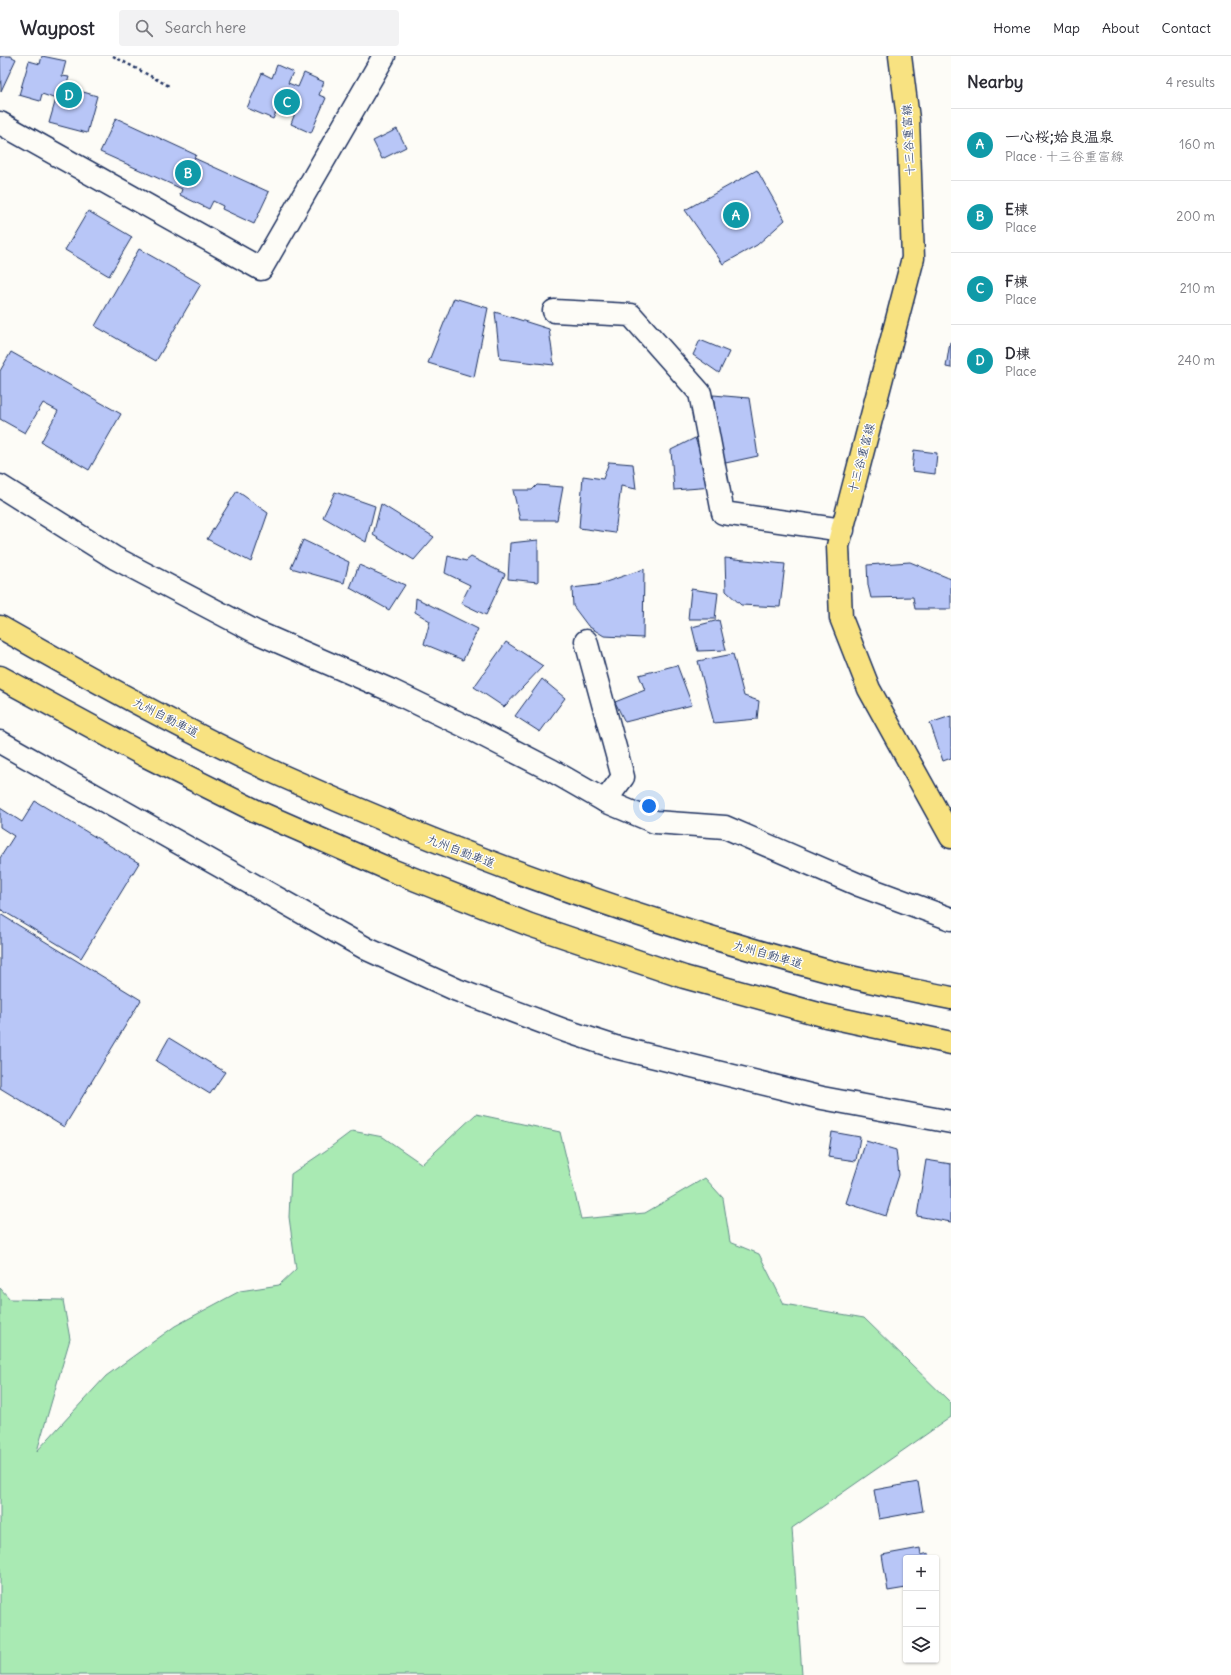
<!DOCTYPE html>
<html lang="en">
<head>
<meta charset="utf-8">
<style>
	body { margin:0; font-family:Delius,"Klee One",sans-serif; background:#f2f2f3; color:#2b2b33 }
	.controls { position:absolute; right:12px; bottom:12px; display:grid; overflow:hidden; border-radius:4px; box-shadow:0 1px 3px #0004 }
	.controls button { width:36px; height:36px; display:grid; place-items:center; padding:0; border:0; border-bottom:1px solid #e1e1e2; background:#fff; color:#2b2b33; font:20px sans-serif }
	.you { position:absolute; left:649px; top:750px; width:14px; height:14px; margin:-10px; border:3px solid #fff; border-radius:50%; background:#1a73e8; box-shadow:0 0 0 6px #1a73e833 }
	.badge { display:grid; place-items:center; width:26px; height:26px; border-radius:50%; background:#d1495b; color:#fff; font-size:13px; font-weight:700 }
	.pin { position:absolute; translate:-50% -50%; border:2px solid #fff; box-shadow:0 1px 4px #0006 }
	.list { margin:0; padding:0; list-style:none }
	h2 { display:flex; justify-content:space-between; align-items:center; height:52px; margin:0; padding:0 16px; font-size:17px }
	h2 small { font-size:13px; font-weight:400; color:#7c7c81 }
	.list li { display:grid; grid-template-columns:26px 1fr auto; gap:12px; align-items:center; box-sizing:border-box; height:72px; padding:0 16px; border-top:1px solid #e1e1e2 }
	.list b { display:block; font-size:15px; white-space:nowrap }
	.list p { margin:0; font-size:13px; white-space:nowrap; color:#7c7c81 }
	.list em { font-size:13px; font-style:normal; color:#7c7c81 }
	.icon { flex:none; width:22px; height:22px; fill:none; stroke:currentColor; stroke-width:2; stroke-linecap:round; stroke-linejoin:round }
	.map { position:relative; flex:none; width:951px; height:1619px; overflow:hidden }
	header { display:flex; align-items:center; gap:24px; box-sizing:border-box; height:56px; padding:0 20px; background:#fff; border-bottom:1px solid #e1e1e2 }
	header strong { font-size:19px }
	nav { display:flex; gap:22px; margin-inline-start:auto; font-size:14px }
	.search { width:280px; height:36px; background:#f2f2f3; display:flex; align-items:center; gap:10px; box-sizing:border-box; padding:0 14px; border-radius:4px; color:#7c7c81; font-size:15px }
	main { display:flex }
	aside { flex:1; background:#fff }
	.map>svg:first-child { display:block }
	.green { fill:#a9eab3; stroke:#628c88 }
	.building { fill:#b8c6f7; stroke:#1b2f5e }
	.lines { fill:none; stroke-linecap:round; stroke-linejoin:round }
	.minor-casing { stroke:#1b2f5e; stroke-width:25 }
	.major-casing { stroke:#1b2f5e; stroke-width:25 }
	.highway-casing { stroke:#1b2f5e; stroke-width:25 }
	.path { stroke:#1b2f5e; stroke-width:2.5; stroke-dasharray:3 3; stroke-linecap:butt }
	.minor { stroke:#fdfcf7; stroke-width:22 }
	.major { stroke:#f8e281; stroke-width:22 }
	.highway { stroke:#f8e281; stroke-width:22 }
	.labels { text-anchor:middle; dominant-baseline:central; stroke-width:3; stroke-linejoin:round; paint-order:stroke }
	.street-label { font-size:12px; fill:#1b2f5e; stroke:#fdfcf7 }
</style>
</head>
<body>
<header>
<strong>Waypost</strong>
<div class="search"><svg class="icon" aria-label="search" viewBox="0 0 24 24"><circle cx="10" cy="10" r="6"/><path d="M15 15l6 6"/></svg>Search here</div>
<nav><a>Home</a><a>Map</a><a>About</a><a>Contact</a></nav>
</header>
<main>
<div class="map">
<svg width="951" height="1619" viewBox="0 0 951 1619">
	<rect width="100%" height="100%" fill="#fdfcf7"/>
	<filter id="ink" filterUnits="userSpaceOnUse"><feTurbulence type="fractalNoise" baseFrequency=".025" numOctaves="2"/><feDisplacementMap in="SourceGraphic" scale="8" xChannelSelector="R" yChannelSelector="G"/><feConvolveMatrix kernelMatrix="1 2 1 2 8 2 1 2 1" color-interpolation-filters="sRGB"/></filter>
	<g filter="url(#ink)">
		<polygon class="green" points="476,1058 560,1076 581,1163 645,1157 705,1122 723,1142 730,1186 759,1198 784,1248 864,1262 951,1347 951,1361 792,1472 802,1619 0,1619 0,1232 10,1243 63,1244 70,1283 37,1395 106,1320 175,1270 240,1235 279,1229 296,1213 289,1161 291,1118 328,1093 352,1075 383,1081 422,1108"/>
		<g class="building">
			<polygon points="0,0 10,0 16,3 1,35"/>
			<polygon points="42,0 66,5 62,20 69,21 66,31 97,40 87,77 49,67 56,43 42,38 40,45 19,39 29,5 40,8"/>
			<polygon points="277,9 293,16 288,27 298,31 304,17 324,26 319,39 326,42 311,77 291,68 295,57 279,50 273,63 247,52 262,17 272,22"/>
			<polygon points="116,62 196,99 194,102 269,136 254,168 222,153 223,150 213,145 209,153 180,139 182,133 100,96"/>
			<polygon points="397,73 406,91 382,103 373,85"/>
			<polygon points="757,114 785,164 757,189 723,208 685,154"/>
			<polygon points="88,155 132,181 109,220 65,194"/>
			<polygon points="139,193 201,228 156,305 95,270"/>
			<polygon points="454,242 488,252 474,321 428,307"/>
			<polygon points="495,256 549,273 554,309 500,303"/>
			<polygon points="700,284 729,296 719,317 693,299"/>
			<polygon points="950,286 951,286 951,312 946,311"/>
			<polygon points="11,296 121,358 89,414 41,386 58,355 43,347 25,377 0,363 0,315"/>
			<polygon points="713,339 749,342 758,400 721,408"/>
			<polygon points="695,382 713,431 674,434 671,394"/>
			<polygon points="914,394 937,397 935,418 912,415"/>
			<polygon points="609,406 633,408 636,433 621,430 615,477 579,472 583,420 603,423"/>
			<polygon points="537,429 563,431 557,464 520,464 513,434 532,434"/>
			<polygon points="237,435 268,457 251,506 207,483"/>
			<polygon points="335,436 375,450 366,486 323,461"/>
			<polygon points="381,448 434,481 414,504 373,479"/>
			<polygon points="303,484 349,506 344,527 291,512"/>
			<polygon points="538,484 538,526 508,523 510,487"/>
			<polygon points="448,500 466,505 471,501 505,518 486,559 461,547 470,529 445,517"/>
			<polygon points="725,502 785,508 780,551 741,549 726,535"/>
			<polygon points="910,506 951,523 951,553 915,553 913,541 871,542 868,529 867,509"/>
			<polygon points="359,509 405,529 389,554 350,532"/>
			<polygon points="644,513 643,582 604,580 588,570 573,550 572,532 597,529"/>
			<polygon points="691,533 718,537 715,563 688,563"/>
			<polygon points="416,542 478,573 463,604 424,588 430,565 415,556"/>
			<polygon points="719,564 726,594 698,595 692,571"/>
			<polygon points="506,586 543,610 504,651 474,631"/>
			<polygon points="733,598 744,640 759,645 757,663 714,667 698,605"/>
			<polygon points="677,609 692,649 625,666 615,646 645,634 639,619"/>
			<polygon points="542,623 565,642 540,676 515,660"/>
			<polygon points="951,660 951,702 943,705 930,667"/>
			<polygon points="35,745 139,807 81,902 0,853 0,802 14,780 0,771 0,752 22,766"/>
			<polygon points="0,858 141,944 64,1071 0,1032"/>
			<polygon points="169,982 225,1016 210,1038 156,1005"/>
			<polygon points="832,1076 860,1081 856,1105 828,1101"/>
			<polygon points="866,1085 896,1094 899,1119 886,1160 846,1147"/>
			<polygon points="926,1104 951,1108 951,1166 917,1160"/>
			<polygon points="918,1426 923,1455 879,1463 874,1434"/>
			<polygon points="920,1492 921,1499 929,1497 930,1502 906,1502 906,1532 888,1535 882,1499"/>
		</g>
		<g class="lines">
			<defs>
				<g id="minor">
					<polyline points="0,67 261,213 384,0"/>
					<polyline points="554,255 631,259 700,337 723,457 843,474"/>
					<polyline points="0,430 115,502 256,576 390,634 473,674 551,714 605,745 655,766 725,771 859,829 951,863"/>
					<polyline points="586,585 623,721 605,745"/>
					<polyline points="0,686 367,893 457,934 566,975 615,991 822,1042 951,1066"/>
				</g>
				<polyline id="major" points="900,0 908,63 913,202 838,490 841,562 869,633 951,781"/>
				<g id="highway">
					<path d="M0,571C91,623 183,674 278,718C457,799 645,866 835,917C873,927 913,934 951,942"/>
					<polyline points="0,621 144,699 256,755 391,814 530,869 684,921 826,960 951,987"/>
				</g>
			</defs>
			<use href="#minor" class="minor-casing"/>
			<use href="#major" class="major-casing"/>
			<use href="#highway" class="highway-casing"/>
			<polyline class="path" points="113,0 169,30"/>
			<use href="#minor" class="minor"/>
			<use href="#major" class="major"/>
			<use href="#highway" class="highway"/>
		</g>
	</g>
	<g class="labels">
		<g class="street-label">
			<text transform="translate(908 84) rotate(-93)">十三谷重富線</text>
			<text transform="translate(861 402) rotate(-75)">十三谷重富線</text>
			<text transform="translate(166 661) rotate(27)">九州自動車道</text>
			<text transform="translate(461 795) rotate(21)">九州自動車道</text>
			<text transform="translate(768 898) rotate(16)">九州自動車道</text>
		</g>
	</g>
</svg>
<div class="controls">
<button>+</button>
<button>−</button>
<button><svg class="icon" aria-label="layers" viewBox="0 0 24 24"><path d="M12 4l9 5-9 5-9-5zM3 14l9 5 9-5"/></svg></button>
</div>
<div class="you"></div>
<div class="pin badge" style="left:736px;top:159px;background:#0f9aa8">A</div>
<div class="pin badge" style="left:188px;top:117px;background:#0f9aa8">B</div>
<div class="pin badge" style="left:287px;top:46px;background:#0f9aa8">C</div>
<div class="pin badge" style="left:69px;top:39px;background:#0f9aa8">D</div>
</div>
<aside>
<h2>Nearby<small>4 results</small></h2>
<ul class="list">
<li><span class="badge" style="background:#0f9aa8">A</span><div><b>一心桜;姶良温泉</b><p>Place · 十三谷重富線</p></div><em>160 m</em></li>
<li><span class="badge" style="background:#0f9aa8">B</span><div><b>E棟</b><p>Place</p></div><em>200 m</em></li>
<li><span class="badge" style="background:#0f9aa8">C</span><div><b>F棟</b><p>Place</p></div><em>210 m</em></li>
<li><span class="badge" style="background:#0f9aa8">D</span><div><b>D棟</b><p>Place</p></div><em>240 m</em></li>
</ul>
</aside>
</main>
</body>
</html>
